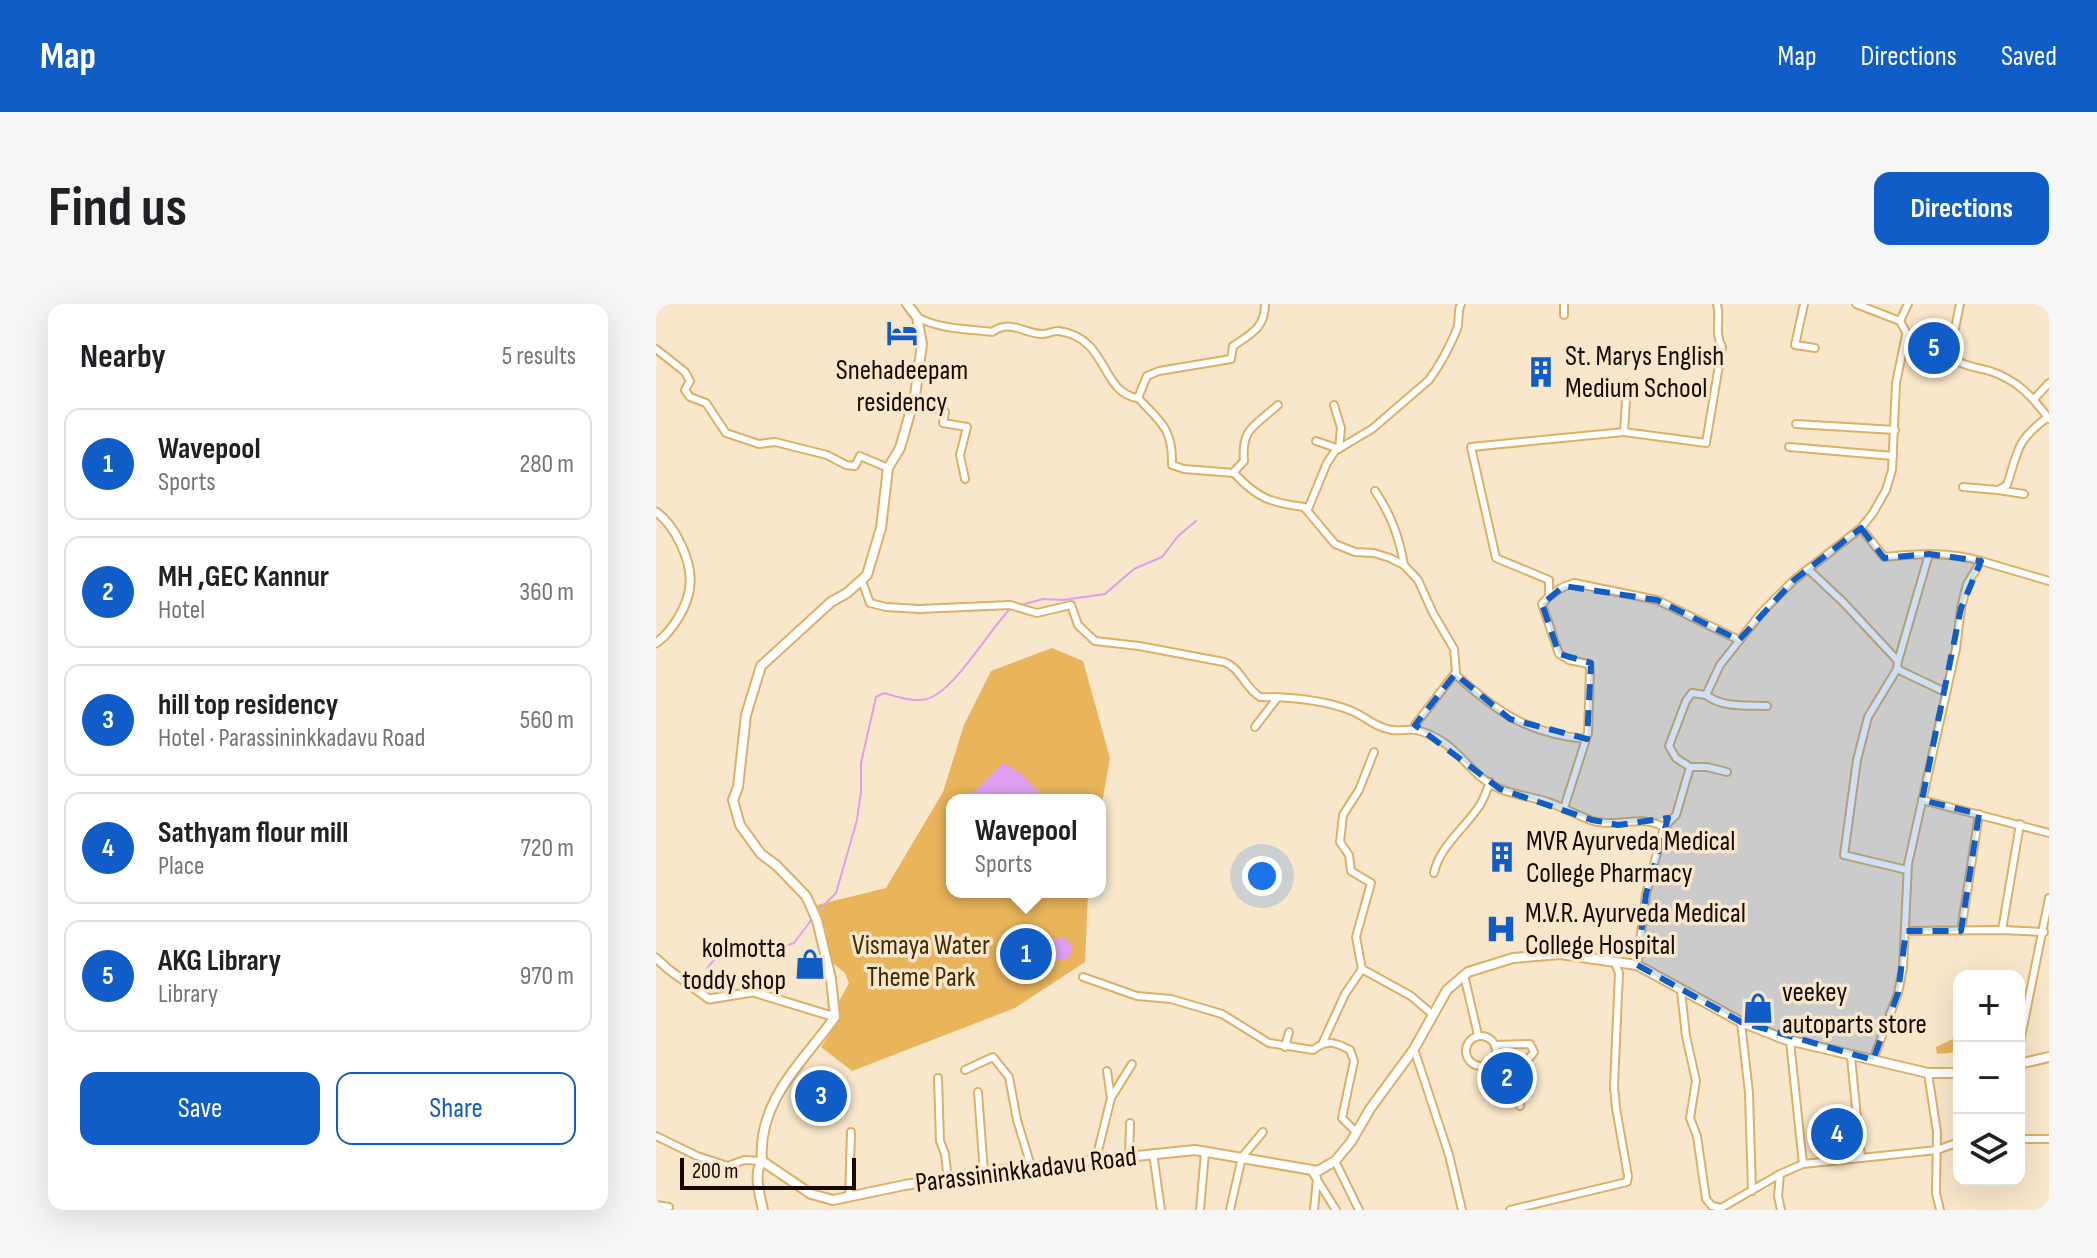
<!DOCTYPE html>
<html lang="en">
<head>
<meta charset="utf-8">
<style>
	body { margin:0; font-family:"Sofia Sans Condensed",sans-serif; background:#f6f6f6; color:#202124 }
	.controls { position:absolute; right:24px; bottom:24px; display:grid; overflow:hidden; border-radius:16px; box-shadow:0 8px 32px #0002 }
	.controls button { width:72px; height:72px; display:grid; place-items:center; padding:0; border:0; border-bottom:2px solid #e0e0e0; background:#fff; color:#202124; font:40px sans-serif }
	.scale { position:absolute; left:24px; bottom:20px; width:176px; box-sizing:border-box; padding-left:8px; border:4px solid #150900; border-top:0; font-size:22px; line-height:28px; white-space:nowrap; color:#150900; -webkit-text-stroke:6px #f9e7cb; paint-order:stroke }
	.you { position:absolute; left:606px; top:572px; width:28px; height:28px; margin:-20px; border:6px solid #fff; border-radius:50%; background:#1a73e8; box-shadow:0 0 0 12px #1a73e833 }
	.badge { display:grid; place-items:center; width:52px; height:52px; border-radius:50%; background:#115dc8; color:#fff; font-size:26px; font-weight:700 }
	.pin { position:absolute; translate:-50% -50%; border:4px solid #fff; box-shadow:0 2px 8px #0006 }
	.popup { position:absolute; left:290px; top:490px; width:160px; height:104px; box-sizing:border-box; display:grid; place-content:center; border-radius:16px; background:#fff; filter:drop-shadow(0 2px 6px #0005); font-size:26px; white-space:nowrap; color:#757577 }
	.popup b { font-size:30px; color:#202124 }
	.popup::after { content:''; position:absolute; left:50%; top:100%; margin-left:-16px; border:16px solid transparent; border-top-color:#fff }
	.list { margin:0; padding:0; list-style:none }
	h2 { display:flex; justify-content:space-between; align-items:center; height:104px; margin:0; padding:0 32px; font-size:34px }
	h2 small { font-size:26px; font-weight:400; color:#757577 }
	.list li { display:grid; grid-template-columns:52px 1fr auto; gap:24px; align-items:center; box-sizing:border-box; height:112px; margin:0 16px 16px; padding:0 16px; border:2px solid #e0e0e0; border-radius:16px }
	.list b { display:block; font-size:30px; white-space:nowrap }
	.list p { margin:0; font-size:26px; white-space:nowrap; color:#757577 }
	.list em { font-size:26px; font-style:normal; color:#757577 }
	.actions { display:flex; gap:16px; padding:24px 32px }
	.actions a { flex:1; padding:18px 0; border:2px solid #115dc8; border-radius:16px; text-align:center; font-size:28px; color:#115dc8 }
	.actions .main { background:#115dc8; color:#fff }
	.icon { flex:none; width:44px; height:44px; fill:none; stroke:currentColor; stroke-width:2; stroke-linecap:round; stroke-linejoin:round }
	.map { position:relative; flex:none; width:1393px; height:906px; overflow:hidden; border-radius:16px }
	header { display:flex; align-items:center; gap:48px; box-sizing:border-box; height:112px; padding:0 40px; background:#115dc8; color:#fff }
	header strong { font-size:38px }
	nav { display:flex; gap:44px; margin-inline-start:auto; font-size:28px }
	.intro { display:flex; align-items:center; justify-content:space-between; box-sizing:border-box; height:192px; padding:0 48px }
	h1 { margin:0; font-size:56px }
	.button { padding:20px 36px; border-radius:16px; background:#115dc8; color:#fff; font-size:28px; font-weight:700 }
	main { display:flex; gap:48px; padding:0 48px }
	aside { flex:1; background:#fff; border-radius:16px; box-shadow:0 8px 32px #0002 }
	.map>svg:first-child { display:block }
	.green { fill:#e9b45a }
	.water { fill:#df9ff1 }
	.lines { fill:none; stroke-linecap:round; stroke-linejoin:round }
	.stream { stroke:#df9ff1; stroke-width:2 }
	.minor-casing { stroke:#ddb066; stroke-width:10 }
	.tertiary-casing { stroke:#ddb066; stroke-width:11 }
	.secondary-casing { stroke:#ddb066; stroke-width:12 }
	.minor { stroke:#fff; stroke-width:6 }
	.tertiary { stroke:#fff; stroke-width:7 }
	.secondary { stroke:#fff; stroke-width:8 }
	.marked { fill:#115dc8; fill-opacity:0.2; stroke:#115dc8; stroke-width:6; stroke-dasharray:16 10; stroke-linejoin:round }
	.labels { text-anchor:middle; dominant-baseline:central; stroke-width:7; stroke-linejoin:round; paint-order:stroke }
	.poi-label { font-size:28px; fill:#150900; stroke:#f9e7cb; text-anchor:start }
	.park-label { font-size:28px; fill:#432c00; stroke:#f9e7cb }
	.street-label { font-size:28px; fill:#150900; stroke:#f9e7cb }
</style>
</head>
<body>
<header>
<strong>Map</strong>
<nav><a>Map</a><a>Directions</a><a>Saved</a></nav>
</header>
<div class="intro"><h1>Find us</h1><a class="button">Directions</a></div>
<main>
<aside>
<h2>Nearby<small>5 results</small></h2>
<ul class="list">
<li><span class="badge">1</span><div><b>Wavepool</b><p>Sports</p></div><em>280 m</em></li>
<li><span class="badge">2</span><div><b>MH ,GEC Kannur</b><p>Hotel</p></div><em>360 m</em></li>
<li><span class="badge">3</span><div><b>hill top residency</b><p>Hotel · Parassininkkadavu Road</p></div><em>560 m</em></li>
<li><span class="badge">4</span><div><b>Sathyam flour mill</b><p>Place</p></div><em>720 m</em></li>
<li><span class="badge">5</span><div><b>AKG Library</b><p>Library</p></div><em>970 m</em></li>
</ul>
<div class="actions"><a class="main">Save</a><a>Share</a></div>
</aside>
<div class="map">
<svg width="1393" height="906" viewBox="0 0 1393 906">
	<rect width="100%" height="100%" fill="#f9e7cb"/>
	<g class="green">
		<polygon points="396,344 427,357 454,454 444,511 444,496 296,496 296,588 432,588 429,658 359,704 196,767 165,743 184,715 181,701 193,679 189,669 174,657 170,627 161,601 230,584 287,488 308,421 335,367"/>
		<polygon points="1301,733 1303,748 1281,750 1280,743"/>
	</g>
	<g class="water">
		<polygon points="347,459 366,470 390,496 310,496"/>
		<polygon points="358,633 387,638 372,670 360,667 360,649 356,637"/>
		<circle cx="405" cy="645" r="11"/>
	</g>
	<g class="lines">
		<g class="stream">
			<polyline points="365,301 387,295 407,296 449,290 478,265 506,253 523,231 540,217"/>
			<path d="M164,605L180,589L201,516L205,487V459L220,393L228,389C243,393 263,401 278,392C303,378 333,327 354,305"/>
			<polyline points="51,664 66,647 80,639 126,643 138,639 156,615"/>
		</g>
		<defs>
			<g id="minor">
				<polyline points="908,0 908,11"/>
				<polyline points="1148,0 1139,41 1159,44"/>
				<path d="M1200,0L1244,17C1258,45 1270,57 1303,58"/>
				<path d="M1304,0L1297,34L1303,58C1313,63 1323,64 1334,67C1361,76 1376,92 1393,115"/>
				<path d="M261,13C282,25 312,25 336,28C354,15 367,29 385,30C391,31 397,26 403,27C453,34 444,89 482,94L491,72L503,67L575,55L577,42C595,30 609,24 609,0"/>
				<polyline points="1244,17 1252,0"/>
				<polyline points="0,45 29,68 34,77 29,86 34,93 50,99 70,129 103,140 119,138 171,151 190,161 199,162 204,152 232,164"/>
				<path d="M482,94C505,118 517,125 516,161L528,165L578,169C601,194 615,199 648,203L679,240L699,248L718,249L734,254L748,261L762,276L777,309L798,345L800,368L759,421L761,426C804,438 810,470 844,485C859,491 877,493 892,498C907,503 922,512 937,517C964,524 983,510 1008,523L990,590L981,661"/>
				<polyline points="260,95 260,99 289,108 287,119 311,123 304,151 309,175"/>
				<polyline points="1378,95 1393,79"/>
				<polyline points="1140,120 1239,126"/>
				<path d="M968,128L1050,139L1066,43C1058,29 1065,15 1061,0"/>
				<polyline points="660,137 683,145 685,124 678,101"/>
				<polyline points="1133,143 1237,152"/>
				<path d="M577,169L588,157C585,124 599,122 622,101"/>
				<path d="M1307,183L1342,186L1351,181C1363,144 1360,137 1392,113"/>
				<polyline points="1342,186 1368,190"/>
				<path d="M719,187C735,211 743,232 748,261"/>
				<path d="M652,205L671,159L679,147L716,125L773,76C784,61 794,42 801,25C804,16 801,8 805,0"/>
				<path d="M1205,224L1228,253C1261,250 1293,247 1325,257L1311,280L1305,304L1300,345L1252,560L1247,664L1242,689L1217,756"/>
				<polyline points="1325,257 1393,277"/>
				<polyline points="1152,265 1187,298 1242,357 1241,365 1212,413 1201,456 1188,551 1251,566"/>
				<path d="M206,277L214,299L230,303L263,305L354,301L381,309L415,301L422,321L439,337L483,342L568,358C585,364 588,383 604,393C633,393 668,396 696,407C710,413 720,424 736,426C744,427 752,425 761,426"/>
				<polyline points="893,293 893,276 840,254 815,143 968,128 971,80"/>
				<polyline points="1242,357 1273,250"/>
				<polyline points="1241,365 1289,388"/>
				<path d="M799,370C841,408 872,430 930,435"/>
				<path d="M1050,391C1067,404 1090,401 1111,402"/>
				<polyline points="599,423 622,393"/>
				<polyline points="1034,463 1051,463 1071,468"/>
				<polyline points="1266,496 1393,529"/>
				<path d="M908,504L932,429L934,366L933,360L913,356L903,350L886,300C895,289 904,283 918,279L1001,296L1083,336"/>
				<polyline points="1008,523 1020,511 1034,463 1020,454 1013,442 1030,397 1036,389 1050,391 1064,361 1106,308 1138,276 1205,224 1217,209 1230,186 1236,166 1240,79 1250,31"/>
				<path d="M778,569C783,543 810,523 824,501C828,495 831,485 834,478"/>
				<polyline points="1346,626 1364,520"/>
				<polyline points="1250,627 1346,626 1388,628"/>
				<polyline points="1305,627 1323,510"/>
				<polyline points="706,665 700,633 715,579 695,567 693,551 684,538 687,511 703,486 718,448"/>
				<polyline points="808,671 822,731"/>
				<path d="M427,673L481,692L515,695L566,710L613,739L657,746C671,735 679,738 694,746L698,757L686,814L700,828"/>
				<polyline points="1025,687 1030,732 1040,777 1034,814 1041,832 1050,895 1056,902 1065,904 1124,870 1147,860 1205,854"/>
				<polyline points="1085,718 1093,789 1096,887"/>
				<circle cx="825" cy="747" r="15"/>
				<polyline points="1134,737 1147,860"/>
				<polyline points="667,738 689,690 706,665 755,692 776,710"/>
				<polyline points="629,743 633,728"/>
				<polyline points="1363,743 1393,594"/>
				<polyline points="758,745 793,851 806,906"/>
				<polyline points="1195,753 1205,854 1281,846 1303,838"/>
				<path d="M838,755C851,760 870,762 878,748L874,740L839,741"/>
				<polyline points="857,758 864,802"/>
				<polyline points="309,766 337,753 353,773 361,816 375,862"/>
				<polyline points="1272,769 1281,828 1280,889 1284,906"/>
				<polyline points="282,774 284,837 289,850 292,876"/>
				<polyline points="322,788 328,869"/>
				<polyline points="455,794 476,760"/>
				<polyline points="0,832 41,852 72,862 88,856 106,857"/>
				<polyline points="1363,835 1393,835"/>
				<polyline points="497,849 505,906"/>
				<polyline points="473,852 474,819"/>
				<polyline points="440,855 455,794 451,767"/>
				<polyline points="679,857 703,906"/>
				<polyline points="655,866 680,906"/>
				<polyline points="1124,870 1122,892 1125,906"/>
				<polyline points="193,893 195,828"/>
				<polyline points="0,901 13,903"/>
				<polyline points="544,906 549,848"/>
				<polyline points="574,906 586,853 607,828"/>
				<polyline points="658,906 661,874"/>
				<polyline points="854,906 971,878 972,872 960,804 958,782 963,669 959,659"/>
			</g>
			<g id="tertiary">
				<path d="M0,208C19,221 36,257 34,280C33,301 16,328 0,339"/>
				<polyline points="0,654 12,665 53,695 97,688 179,713"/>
			</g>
			<g id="secondary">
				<path d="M251,0L261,13L266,40L259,92L244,144L232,164L225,224L211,271L191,289L175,298L105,362L90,411L82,483L77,496L84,521L105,550L120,561L150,592L161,616L175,675L179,713C147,758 101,797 106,857L155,890L177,896L249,881L345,866L539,846L662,867L679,857L695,838L714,805L758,745L791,686L812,668L857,654L904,650L981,661L1085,718L1128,735L1272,769H1303"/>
				<polyline points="1363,760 1393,753"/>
				<path d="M106,857C97,870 104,891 107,906"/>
			</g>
		</defs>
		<use href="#minor" class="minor-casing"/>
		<use href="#tertiary" class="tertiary-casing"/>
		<use href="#secondary" class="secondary-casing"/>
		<use href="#minor" class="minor"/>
		<use href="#tertiary" class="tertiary"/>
		<use href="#secondary" class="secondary"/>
	</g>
	<path class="marked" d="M1205,224L1228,254L1273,250L1325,257L1305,304L1266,496L1323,510L1305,627H1250L1242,689L1217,756L1085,718L981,661L990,590L1012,514L962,521L936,516L844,485L759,421L799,370L854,415L931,435L935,359L903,350L886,300L908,282L1001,296L1083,336L1138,276Z"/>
	<defs>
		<symbol id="hotel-bare" viewBox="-9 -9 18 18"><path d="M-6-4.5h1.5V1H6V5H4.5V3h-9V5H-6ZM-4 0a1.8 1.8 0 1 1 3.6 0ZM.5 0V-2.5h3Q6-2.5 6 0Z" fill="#115dc8" stroke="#f9e7cb" stroke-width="2.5" paint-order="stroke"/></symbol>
		<symbol id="building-bare" viewBox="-9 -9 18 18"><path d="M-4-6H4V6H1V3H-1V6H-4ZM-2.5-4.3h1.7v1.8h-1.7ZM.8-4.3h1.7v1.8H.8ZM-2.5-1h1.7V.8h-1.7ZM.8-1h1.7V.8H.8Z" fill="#115dc8" stroke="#f9e7cb" stroke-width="2.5" paint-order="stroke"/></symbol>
		<symbol id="hospital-bare" viewBox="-9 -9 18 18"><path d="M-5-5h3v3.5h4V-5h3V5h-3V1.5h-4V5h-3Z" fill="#115dc8" stroke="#f9e7cb" stroke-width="2.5" paint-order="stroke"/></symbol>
		<symbol id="shop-bare" viewBox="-9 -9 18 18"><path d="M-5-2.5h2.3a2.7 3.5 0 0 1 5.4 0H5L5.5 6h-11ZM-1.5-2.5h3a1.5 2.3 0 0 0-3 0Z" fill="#115dc8" stroke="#f9e7cb" stroke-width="2.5" paint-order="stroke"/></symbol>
	</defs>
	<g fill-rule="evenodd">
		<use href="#hotel-bare" x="224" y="7" width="44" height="44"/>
		<use href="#building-bare" x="863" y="46" width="44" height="44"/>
		<use href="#building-bare" x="824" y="531" width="44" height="44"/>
		<use href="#hospital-bare" x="823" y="603" width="44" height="44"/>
		<use href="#shop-bare" x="132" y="638" width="44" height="44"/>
		<use href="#shop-bare" x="1080" y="682" width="44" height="44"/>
	</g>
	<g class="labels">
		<g class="poi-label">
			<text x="909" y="52">St. Marys English<tspan x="909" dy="32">Medium School</tspan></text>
			<text x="246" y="66" text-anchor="middle">Snehadeepam<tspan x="246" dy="32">residency</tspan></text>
			<text x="870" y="537">MVR Ayurveda Medical<tspan x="870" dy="32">College Pharmacy</tspan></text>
			<text x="869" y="609">M.V.R. Ayurveda Medical<tspan x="869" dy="32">College Hospital</tspan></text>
			<text x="130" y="644" text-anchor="end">kolmotta<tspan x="130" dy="32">toddy shop</tspan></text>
			<text x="1126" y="688">veekey<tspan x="1126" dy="32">autoparts store</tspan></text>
		</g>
		<g class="park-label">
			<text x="265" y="641">Vismaya Water<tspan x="265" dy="32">Theme Park</tspan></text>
		</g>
		<g class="street-label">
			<text transform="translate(370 866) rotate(-7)">Parassininkkadavu Road</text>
		</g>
	</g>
</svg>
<div class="controls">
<button>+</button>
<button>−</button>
<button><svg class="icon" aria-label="layers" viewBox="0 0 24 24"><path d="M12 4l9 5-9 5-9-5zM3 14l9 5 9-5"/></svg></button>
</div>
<div class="scale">200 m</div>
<div class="you"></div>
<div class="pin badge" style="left:370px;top:650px">1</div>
<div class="popup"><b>Wavepool</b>Sports</div>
<div class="pin badge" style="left:851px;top:774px">2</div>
<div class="pin badge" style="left:165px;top:792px">3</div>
<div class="pin badge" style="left:1181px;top:830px">4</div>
<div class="pin badge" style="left:1278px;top:44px">5</div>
</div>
</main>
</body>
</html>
